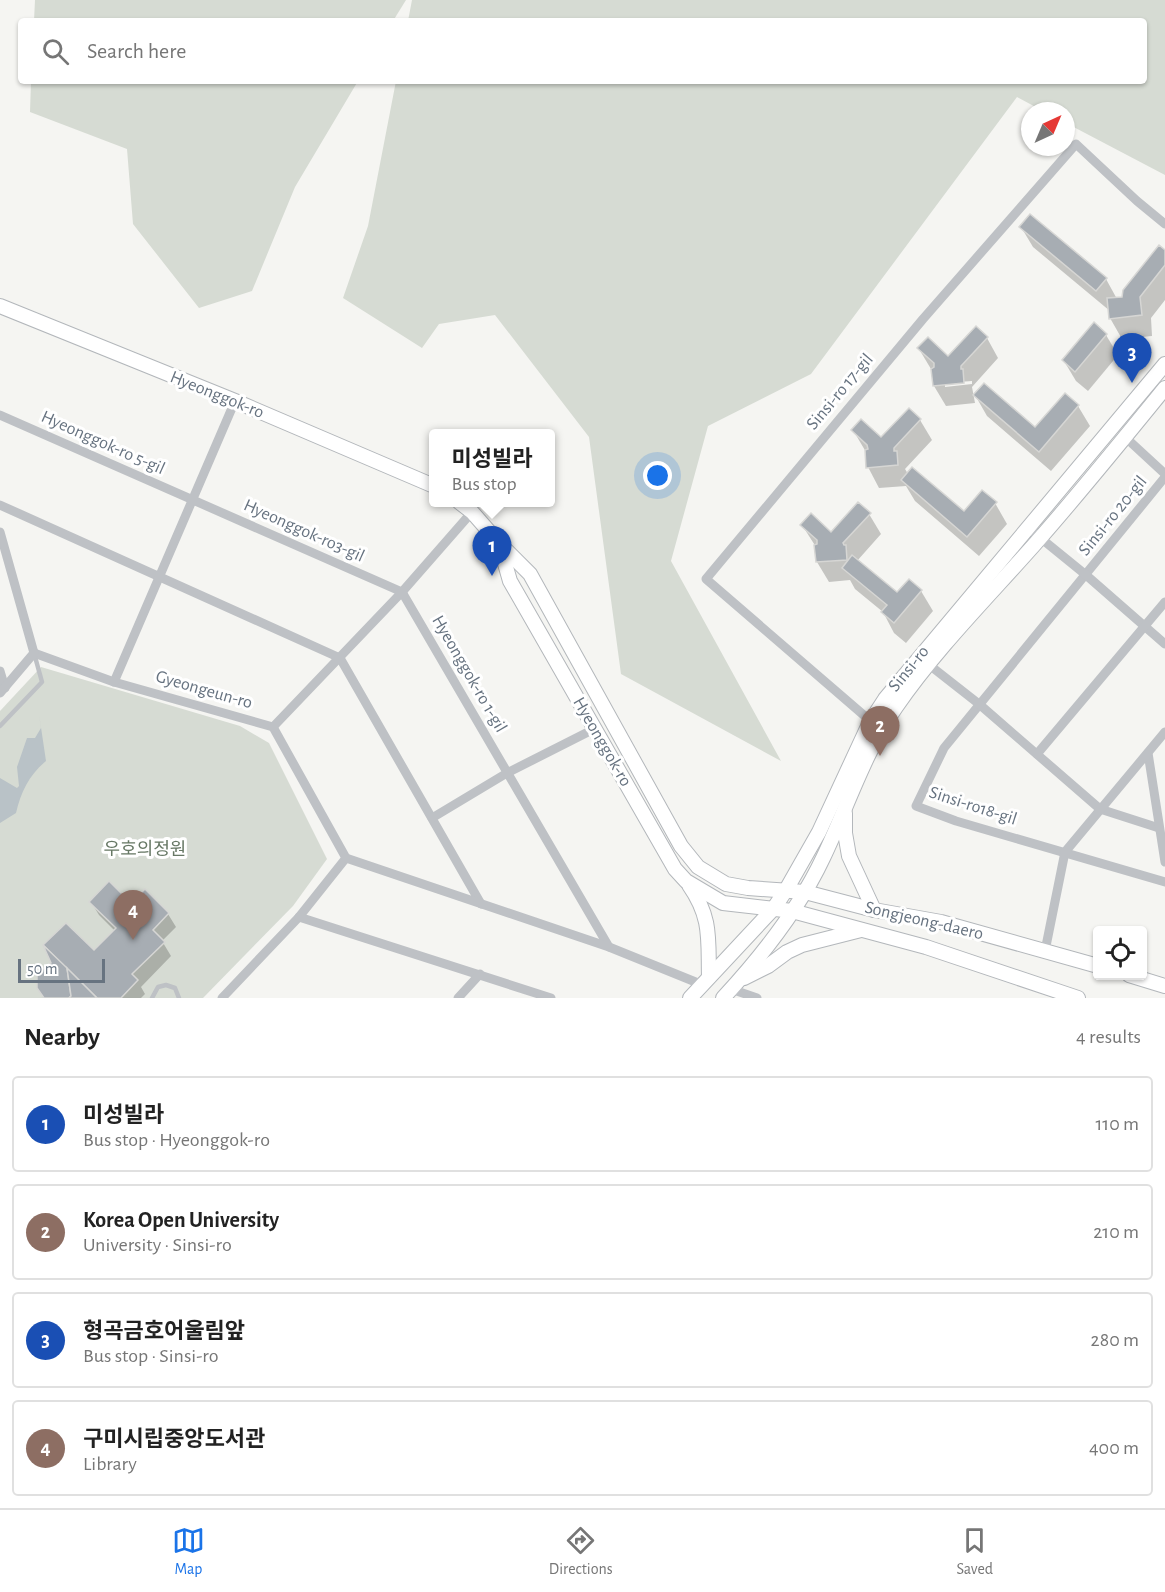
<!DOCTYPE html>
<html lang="en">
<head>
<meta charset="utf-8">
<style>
	body { margin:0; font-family:"Alegreya Sans","Noto Sans KR",sans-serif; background:#f2f2f2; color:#222 }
	.controls { position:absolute; right:18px; bottom:18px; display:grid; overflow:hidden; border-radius:6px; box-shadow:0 2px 4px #0004 }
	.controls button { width:54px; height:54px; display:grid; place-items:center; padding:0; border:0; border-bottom:2px solid #e0e0e0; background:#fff; color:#222; font:30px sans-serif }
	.compass { position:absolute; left:1021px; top:102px; width:54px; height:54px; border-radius:50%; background:#fff; box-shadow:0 2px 4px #0004; rotate:44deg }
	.scale { position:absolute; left:18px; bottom:15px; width:87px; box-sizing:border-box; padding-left:6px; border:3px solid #677380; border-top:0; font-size:16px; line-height:21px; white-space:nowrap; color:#677380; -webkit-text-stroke:4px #fff; paint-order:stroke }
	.you { position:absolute; left:658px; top:476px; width:21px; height:21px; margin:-15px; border:4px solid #fff; border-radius:50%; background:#1a73e8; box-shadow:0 0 0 9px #1a73e833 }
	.badge { display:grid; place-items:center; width:39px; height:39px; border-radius:50%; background:#1a73e8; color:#fff; font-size:20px; font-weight:700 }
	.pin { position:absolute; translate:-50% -50px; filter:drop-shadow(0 2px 3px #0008) }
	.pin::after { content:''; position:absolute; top:32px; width:21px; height:18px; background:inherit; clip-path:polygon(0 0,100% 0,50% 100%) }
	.popup { position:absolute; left:429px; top:429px; width:126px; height:78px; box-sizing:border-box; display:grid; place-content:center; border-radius:6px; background:#fff; filter:drop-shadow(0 2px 4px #0005); font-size:20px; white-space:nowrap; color:#767676 }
	.popup b { font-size:22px; color:#222 }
	.popup::after { content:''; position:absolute; left:50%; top:100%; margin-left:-12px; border:12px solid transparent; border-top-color:#fff }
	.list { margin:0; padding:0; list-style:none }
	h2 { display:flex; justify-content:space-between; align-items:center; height:78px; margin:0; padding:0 24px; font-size:26px }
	h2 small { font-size:20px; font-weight:400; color:#767676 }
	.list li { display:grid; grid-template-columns:39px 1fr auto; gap:18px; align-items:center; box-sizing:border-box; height:96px; margin:0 12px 12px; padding:0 12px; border:2px solid #e0e0e0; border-radius:6px }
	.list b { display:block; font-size:22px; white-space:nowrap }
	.list p { margin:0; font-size:20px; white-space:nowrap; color:#767676 }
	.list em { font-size:20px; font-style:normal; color:#767676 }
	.icon { flex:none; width:33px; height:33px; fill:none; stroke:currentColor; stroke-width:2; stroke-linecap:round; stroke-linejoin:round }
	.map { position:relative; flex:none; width:1165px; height:998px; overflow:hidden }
	.search { position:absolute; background:#fff; box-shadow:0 2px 4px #0004; left:18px; right:18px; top:18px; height:66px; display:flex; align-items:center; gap:15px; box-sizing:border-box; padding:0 21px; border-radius:6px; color:#767676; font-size:22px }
	.sheet { height:510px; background:#fff }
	nav { display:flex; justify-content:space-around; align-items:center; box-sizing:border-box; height:84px; border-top:2px solid #e0e0e0; background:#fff; font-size:16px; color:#767676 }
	nav a { display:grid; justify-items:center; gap:3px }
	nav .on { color:#1a73e8 }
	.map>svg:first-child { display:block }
	.green { fill:#d6dbd3 }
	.water { fill:#b9c2c7 }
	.shadow { fill:#0003; fill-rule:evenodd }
	.building { fill:#a7adb3; stroke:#d6d6d4; stroke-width:1.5 }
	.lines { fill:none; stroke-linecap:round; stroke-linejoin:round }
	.secondary-casing { stroke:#b3b7bb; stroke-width:16 }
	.lane { stroke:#bec1c5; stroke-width:4.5 }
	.street { stroke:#bec1c5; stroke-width:9 }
	.secondary { stroke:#fff; stroke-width:14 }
	.labels { text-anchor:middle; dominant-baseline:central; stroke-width:6; stroke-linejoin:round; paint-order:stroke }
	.street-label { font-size:18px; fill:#677380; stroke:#fff }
	.park-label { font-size:18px; fill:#677865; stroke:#fff }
</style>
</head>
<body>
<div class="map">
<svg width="1165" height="998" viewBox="0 0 1165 998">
	<rect width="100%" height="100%" fill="#f5f5f2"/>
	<g class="green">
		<polygon points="35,0 406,0 393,21 34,21"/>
		<polygon points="412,0 1165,0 1165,175 1066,123 1066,111 1043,111 1017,97 811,374 708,426 671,561 781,761 621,674 589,437 495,315 439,324 422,348 343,298 368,226 396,81 1144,81 1144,21 408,21"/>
		<polygon points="31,81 358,81 295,187 252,291 199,308 133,224 127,149 30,112"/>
		<polygon points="41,667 240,726 269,743 327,859 293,906 203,998 0,998 0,711"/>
	</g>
	<path class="water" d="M39,714L46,761C29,775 21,792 16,813L0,823V778L17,788L19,786L17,767L27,738H35L41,728Z"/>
	<g class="shadow">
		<polygon points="1021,227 1106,279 1117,299 1124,298 1165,252 1165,300 1151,318 1152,336 1122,339 1110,318 1110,311 1033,247"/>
		<polygon points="1106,335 1118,355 1088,391 1076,381 1064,361"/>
		<path d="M987,338L998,358L972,387L975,403L946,406L934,386L931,369L919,349L948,358ZM972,381V384L945,387V383Z"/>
		<polygon points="975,395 1036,429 1065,395 1078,406 1090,426 1051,471 987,416"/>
		<polygon points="920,420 932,440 905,469 908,474 964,513 995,503 1007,524 979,556 915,501 906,486 879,488 868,467 866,452 853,430 882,440"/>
		<polygon points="869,514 881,534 857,561 898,595 921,591 933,611 906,643 894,633 883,612 855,589 850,580 829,582 817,562 816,547 802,525 831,534"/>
		<polygon points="91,902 131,905 168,914 176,927 162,941 171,956 141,987 145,994 141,998 44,998 40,992 94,952 115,931 99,915"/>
	</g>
	<g class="building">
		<polygon points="1030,214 1107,278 1096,291 1019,227"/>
		<polygon points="1159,245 1165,250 1165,265 1140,297 1142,315 1109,319 1107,298 1122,297 1123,290"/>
		<polygon points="1094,322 1107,334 1075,372 1062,360"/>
		<polygon points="976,326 988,337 961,366 961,369 963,369 964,383 933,386 931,369 934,367 934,363 917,348 928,337 948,356"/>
		<polygon points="984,383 1035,427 1065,393 1079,405 1039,452 973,395"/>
		<polygon points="909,408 921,419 894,448 894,451 897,451 898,465 866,468 865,450 868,449 867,445 851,430 861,419 881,437"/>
		<polygon points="912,467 964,511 982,490 997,502 967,537 901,480"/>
		<polygon points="858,502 871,513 843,543 844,545 846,545 847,560 816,562 814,545 817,544 817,540 800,525 811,513 831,532"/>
		<polygon points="852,555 897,592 909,579 922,590 894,623 881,612 887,605 842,568"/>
		<polygon points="109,881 131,903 145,889 169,913 153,930 165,942 132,974 138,980 121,998 97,998 43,945 66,923 94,950 116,928 89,902"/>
		<polygon points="43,945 67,968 71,996 69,998 44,998 37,988 37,976 45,966 51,963"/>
		<polygon points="67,968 97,998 69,998 71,996"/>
	</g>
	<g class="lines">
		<defs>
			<g id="secondary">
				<polyline points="0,306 235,401 434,486"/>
				<polyline points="459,502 472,512 500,544 530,574 681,846 698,867 726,884 748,888 805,892 874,910 941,922 1098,966"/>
				<polyline points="500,546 510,581 675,869 686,881 723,903 792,911 926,947 1078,998"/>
				<polyline points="845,813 845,833 849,856 874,910"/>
				<path d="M689,885C712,918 708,939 709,977"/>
				<polyline points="1129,975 1165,986"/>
				<polyline points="744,978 768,966 787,952 802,945 861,930"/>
				<polyline points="690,998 774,908 786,890 819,832 870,722 885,699 1165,364"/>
				<path d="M723,998C761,957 799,909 823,858C847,808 864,753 896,707C936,649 987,598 1034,545C1079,494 1122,441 1165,388"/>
			</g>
		</defs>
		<use href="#secondary" class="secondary-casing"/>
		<g class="lane">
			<polyline points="0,726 42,682 34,653"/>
			<polyline points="152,998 158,987 166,985 175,988 179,998"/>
		</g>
		<g class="street">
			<polyline points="0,415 402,592 609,947"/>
			<polyline points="1125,437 1165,474"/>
			<polyline points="1165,477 944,748 916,806 956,821 1165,882"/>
			<polyline points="0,505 340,658 481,904"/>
			<polyline points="1027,527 1086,575 1165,644"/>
			<polyline points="0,532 34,653"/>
			<polyline points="34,653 114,682 273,727 346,858 299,917 222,998"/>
			<polyline points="928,664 979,704 1100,809 1159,828"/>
			<polyline points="0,671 5,688"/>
			<polyline points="114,682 235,401"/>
			<polyline points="0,693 34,653"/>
			<polyline points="874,724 706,579 923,319 1076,144 1137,201 1165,224"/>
			<polyline points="273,727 402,592 472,512"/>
			<polyline points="1148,753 1165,862"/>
			<polyline points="1037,754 1165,602"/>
			<polyline points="432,818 507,773 594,729"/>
			<polyline points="346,858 609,947 703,985"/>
			<polyline points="299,917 551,998"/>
			<polyline points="1045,951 1065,852 1165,732"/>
			<polyline points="731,989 757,998"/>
			<polyline points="458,998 480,974"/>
		</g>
		<use href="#secondary" class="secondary"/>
	</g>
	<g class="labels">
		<g class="street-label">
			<text transform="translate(840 392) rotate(-50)">Sinsi-ro 17-gil</text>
			<text transform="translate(217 395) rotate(22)">Hyeonggok-ro</text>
			<text transform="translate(103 443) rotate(24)">Hyeonggok-ro 5-gil</text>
			<text transform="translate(1113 516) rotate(-51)">Sinsi-ro 20-gil</text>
			<text transform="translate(304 531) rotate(24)">Hyeonggok-ro3-gil</text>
			<text transform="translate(909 669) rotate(-51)">Sinsi-ro</text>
			<text transform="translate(469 674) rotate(60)">Hyeonggok-ro 1-gil</text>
			<text transform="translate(204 690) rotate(16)">Gyeongeun-ro</text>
			<text transform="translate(602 742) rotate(60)">Hyeonggok-ro</text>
			<text transform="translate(973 806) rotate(18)">Sinsi-ro18-gil</text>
			<text transform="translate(924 921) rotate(13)">Songjeong-daero</text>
		</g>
		<g class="park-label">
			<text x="145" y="850">우호의정원</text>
		</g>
	</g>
</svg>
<div class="controls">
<button><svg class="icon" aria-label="locate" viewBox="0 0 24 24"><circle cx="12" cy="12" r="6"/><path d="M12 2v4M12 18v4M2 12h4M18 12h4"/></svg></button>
</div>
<svg class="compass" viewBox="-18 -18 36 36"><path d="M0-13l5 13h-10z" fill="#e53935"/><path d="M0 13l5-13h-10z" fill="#767676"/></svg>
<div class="scale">50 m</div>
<div class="you"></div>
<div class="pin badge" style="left:492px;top:576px;background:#1a4fb4">1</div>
<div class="popup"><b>미성빌라</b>Bus stop</div>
<div class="pin badge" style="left:880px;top:756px;background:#8d6e63">2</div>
<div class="pin badge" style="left:1132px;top:383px;background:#1a4fb4">3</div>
<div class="pin badge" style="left:133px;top:940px;background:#8d6e63">4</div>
<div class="search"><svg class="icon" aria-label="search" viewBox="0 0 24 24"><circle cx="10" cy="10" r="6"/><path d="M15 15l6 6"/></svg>Search here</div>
</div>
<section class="sheet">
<h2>Nearby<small>4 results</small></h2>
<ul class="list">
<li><span class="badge" style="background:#1a4fb4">1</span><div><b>미성빌라</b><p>Bus stop · Hyeonggok-ro</p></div><em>110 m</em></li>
<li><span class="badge" style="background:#8d6e63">2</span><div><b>Korea Open University</b><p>University · Sinsi-ro</p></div><em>210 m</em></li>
<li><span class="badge" style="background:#1a4fb4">3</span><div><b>형곡금호어울림앞</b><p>Bus stop · Sinsi-ro</p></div><em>280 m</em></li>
<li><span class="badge" style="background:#8d6e63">4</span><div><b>구미시립중앙도서관</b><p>Library</p></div><em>400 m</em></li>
</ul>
</section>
<nav>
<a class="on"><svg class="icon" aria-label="map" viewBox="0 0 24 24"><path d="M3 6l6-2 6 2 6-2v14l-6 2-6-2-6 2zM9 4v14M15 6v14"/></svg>Map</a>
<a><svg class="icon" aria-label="directions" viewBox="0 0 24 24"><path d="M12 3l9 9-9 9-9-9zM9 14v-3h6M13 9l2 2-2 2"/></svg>Directions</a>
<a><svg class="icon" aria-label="saved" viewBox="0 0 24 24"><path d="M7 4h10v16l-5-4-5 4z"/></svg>Saved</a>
</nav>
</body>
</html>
